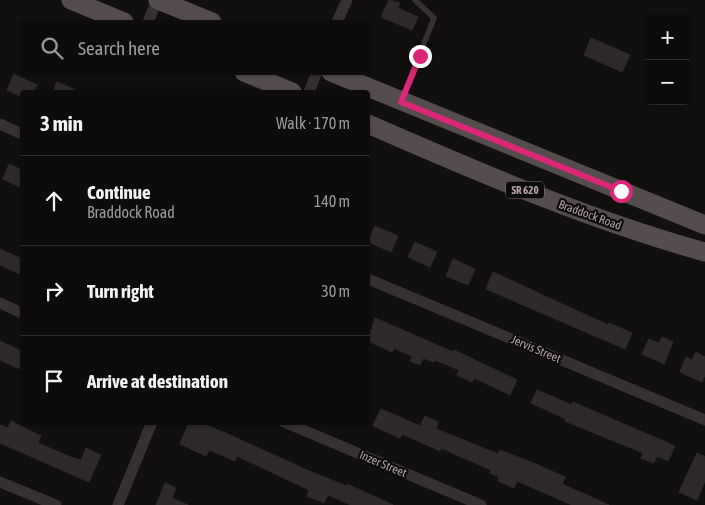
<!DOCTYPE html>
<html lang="en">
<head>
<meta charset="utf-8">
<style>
	body { margin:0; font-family:"Asap Condensed",sans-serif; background:#1b1a19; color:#f1f3f6 }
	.controls { position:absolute; right:15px; top:15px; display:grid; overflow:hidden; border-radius:5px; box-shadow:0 1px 4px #0004 }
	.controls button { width:45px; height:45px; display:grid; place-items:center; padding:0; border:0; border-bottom:1px solid #2d2c2c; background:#0d0c0b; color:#f1f3f6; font:25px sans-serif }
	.stop { position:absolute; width:15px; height:15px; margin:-11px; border:4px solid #db2777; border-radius:50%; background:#fff }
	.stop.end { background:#db2777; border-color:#fff; box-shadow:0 1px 5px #0008 }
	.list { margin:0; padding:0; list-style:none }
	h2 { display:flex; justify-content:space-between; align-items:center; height:65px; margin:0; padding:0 20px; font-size:21px }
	h2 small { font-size:16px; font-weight:400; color:#9a9b9d }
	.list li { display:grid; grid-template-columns:32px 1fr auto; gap:15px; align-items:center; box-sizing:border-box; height:90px; padding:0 20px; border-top:1px solid #2d2c2c }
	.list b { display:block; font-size:19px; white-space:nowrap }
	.list p { margin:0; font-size:16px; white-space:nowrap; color:#9a9b9d }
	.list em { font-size:16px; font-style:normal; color:#9a9b9d }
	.icon { flex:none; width:28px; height:28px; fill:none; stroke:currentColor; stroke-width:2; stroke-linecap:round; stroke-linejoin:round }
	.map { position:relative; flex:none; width:705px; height:505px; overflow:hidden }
	.search { position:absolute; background:#0d0c0b; box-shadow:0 1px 4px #0004; left:20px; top:20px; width:350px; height:55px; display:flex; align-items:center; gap:12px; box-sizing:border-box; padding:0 18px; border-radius:5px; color:#9a9b9d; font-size:19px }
	.panel { position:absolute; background:#0d0c0b; box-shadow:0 1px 4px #0004; left:20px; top:90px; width:350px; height:335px; border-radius:5px }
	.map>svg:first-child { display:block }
	.building { fill:#2e2a2a; stroke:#2d2a29 }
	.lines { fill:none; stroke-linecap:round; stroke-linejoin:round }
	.service { stroke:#363030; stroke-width:5.5 }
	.minor { stroke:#363030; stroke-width:11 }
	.primary { stroke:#554c4d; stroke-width:19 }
	.route { stroke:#db2777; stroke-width:6 }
	.labels { text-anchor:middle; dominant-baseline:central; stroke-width:4.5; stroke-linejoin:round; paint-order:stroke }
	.shield { fill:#0c0b0b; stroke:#817375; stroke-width:1 }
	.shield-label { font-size:11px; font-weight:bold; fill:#b3a0a3 }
	.street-label { font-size:12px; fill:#b3a0a3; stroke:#0c0b0b }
</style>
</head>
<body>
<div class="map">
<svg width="705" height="505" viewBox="0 0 705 505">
	<rect width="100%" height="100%" fill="#11100f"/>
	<g class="building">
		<polygon points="389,0 400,3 398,8 418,17 412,30 381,17"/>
		<polygon points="591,38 630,55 622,72 584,55"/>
		<polygon points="14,74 37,85 33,92 22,92 22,97 7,90"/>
		<polygon points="57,82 80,92 53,92"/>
		<polygon points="9,164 22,170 22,188 3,179"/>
		<polygon points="375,226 398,236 391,252 368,242"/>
		<polygon points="415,242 437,252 430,267 408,257"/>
		<polygon points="0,249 22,259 22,275 0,265"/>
		<polygon points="453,259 475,269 468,285 446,276"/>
		<polygon points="493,272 608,325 609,323 632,333 625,349 486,289"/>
		<polygon points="375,318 453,352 454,350 517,380 510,395 474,378 472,382 457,375 459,370 435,360 433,362 423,358 420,365 410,361 412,356 394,348 392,352 368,341"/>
		<polygon points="662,337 673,342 664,364 642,354 649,339 659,343"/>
		<polygon points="0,341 22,351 22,370 0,360"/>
		<polygon points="696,352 705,357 705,375 702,382 680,372 686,357 692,360"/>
		<polygon points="537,390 572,405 573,402 675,446 668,461 657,456 654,463 641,458 643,453 565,421 566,419 531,403"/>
		<polygon points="381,409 420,426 425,416 438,422 436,429 498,454 500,450 538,465 565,477 562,484 609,505 572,505 517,481 514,488 498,481 499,477 490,473 491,470 441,448 440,451 402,434 400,438 373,426"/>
		<polygon points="11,421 41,436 38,443 73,458 81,460 86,448 101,455 89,482 0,443 0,425 8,428"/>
		<polygon points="189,422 198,422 228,434 307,470 346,486 347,484 393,505 351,505 328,495 324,503 307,496 309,490 237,456 235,461 209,450 206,456 180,444"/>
		<polygon points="697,453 705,457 705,481 697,500 679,492"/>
		<polygon points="165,483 176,488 172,498 188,505 156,505"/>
	</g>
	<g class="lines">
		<polyline class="service" points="403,97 434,18 415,0"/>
		<g class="minor">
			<polyline points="148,22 157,0"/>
			<polyline points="337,22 347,0"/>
			<polyline points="309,92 317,72"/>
			<polyline points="0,124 22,134"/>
			<polyline points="368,279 705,420"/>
			<polyline points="0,303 22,313"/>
			<polyline points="284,422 481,505"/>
			<polyline points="0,482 56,505"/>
			<polyline points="118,505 152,422"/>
		</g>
		<g class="primary">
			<polyline points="71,0 124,22"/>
			<polyline points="158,0 212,22"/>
			<polyline points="244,72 292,92"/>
			<polyline points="331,72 705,225"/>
			<path d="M368,124C478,172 589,220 705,252"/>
		</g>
	</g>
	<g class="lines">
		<polyline class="route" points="420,56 401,102 621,191"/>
	</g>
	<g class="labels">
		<rect class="shield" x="506" y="181.5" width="38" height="17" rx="4"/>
		<g class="shield-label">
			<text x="525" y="190">SR 620</text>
		</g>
		<g class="street-label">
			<text transform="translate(590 215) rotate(20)">Braddock Road</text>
			<text transform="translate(536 349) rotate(23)">Jervis Street</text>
			<text transform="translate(383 464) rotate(23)">Inzer Street</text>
		</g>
	</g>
</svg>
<div class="controls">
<button>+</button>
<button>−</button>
</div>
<div class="stop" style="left:621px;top:191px"></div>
<div class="stop end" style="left:420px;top:56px"></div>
<div class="search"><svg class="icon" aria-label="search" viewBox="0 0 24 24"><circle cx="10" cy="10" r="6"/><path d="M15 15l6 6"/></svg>Search here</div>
<section class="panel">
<h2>3 min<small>Walk · 170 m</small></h2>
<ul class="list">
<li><svg class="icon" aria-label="ahead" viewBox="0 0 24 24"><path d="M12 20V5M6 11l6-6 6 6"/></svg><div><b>Continue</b><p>Braddock Road</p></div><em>140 m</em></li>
<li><svg class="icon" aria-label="right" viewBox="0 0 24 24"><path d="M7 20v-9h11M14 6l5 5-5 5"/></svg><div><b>Turn right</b></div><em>30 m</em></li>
<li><svg class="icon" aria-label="arrive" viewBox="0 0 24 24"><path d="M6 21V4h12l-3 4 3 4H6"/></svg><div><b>Arrive at destination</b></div></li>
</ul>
</section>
</div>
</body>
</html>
